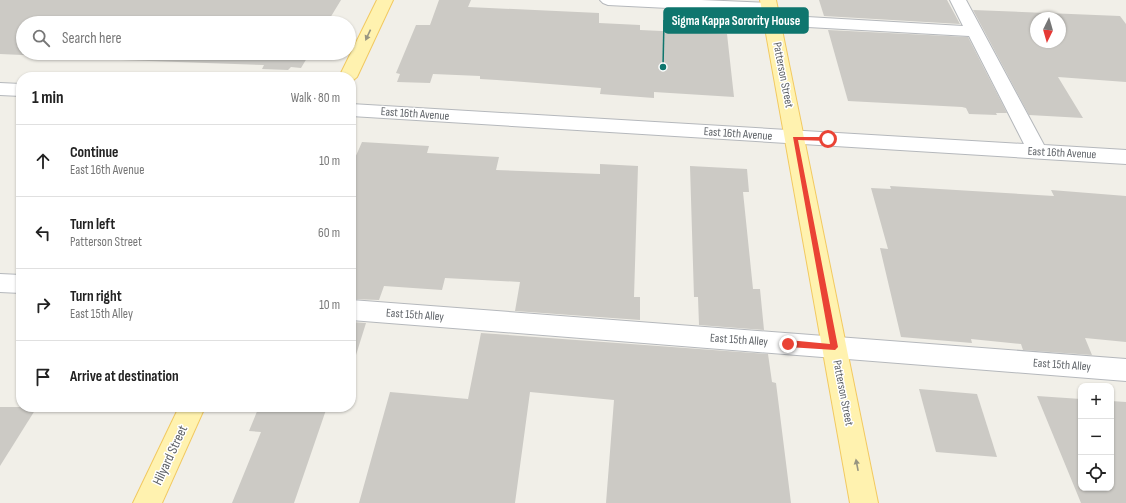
<!DOCTYPE html>
<html lang="en">
<head>
<meta charset="utf-8">
<style>
	body { margin:0; font-family:"Sofia Sans Condensed",sans-serif; background:#f2f2f2; color:#222 }
	.controls { position:absolute; right:12px; bottom:12px; display:grid; overflow:hidden; border-radius:8px; box-shadow:0 1px 3px #0004 }
	.controls button { width:36px; height:36px; display:grid; place-items:center; padding:0; border:0; border-bottom:1px solid #e0e0e0; background:#fff; color:#222; font:20px sans-serif }
	.compass { position:absolute; left:1030px; top:12px; width:36px; height:36px; border-radius:50%; background:#fff; box-shadow:0 1px 3px #0004; rotate:185deg }
	.stop { position:absolute; width:12px; height:12px; margin:-9px; border:3px solid #ea4335; border-radius:50%; background:#fff }
	.stop.end { background:#ea4335; border-color:#fff; box-shadow:0 1px 4px #0008 }
	.list { margin:0; padding:0; list-style:none }
	h2 { display:flex; justify-content:space-between; align-items:center; height:52px; margin:0; padding:0 16px; font-size:17px }
	h2 small { font-size:13px; font-weight:400; color:#767676 }
	.list li { display:grid; grid-template-columns:26px 1fr auto; gap:12px; align-items:center; box-sizing:border-box; height:72px; padding:0 16px; border-top:1px solid #e0e0e0 }
	.list b { display:block; font-size:15px; white-space:nowrap }
	.list p { margin:0; font-size:13px; white-space:nowrap; color:#767676 }
	.list em { font-size:13px; font-style:normal; color:#767676 }
	.icon { flex:none; width:22px; height:22px; fill:none; stroke:currentColor; stroke-width:2; stroke-linecap:round; stroke-linejoin:round }
	.map { position:relative; flex:none; width:1126px; height:503px; overflow:hidden }
	.search { position:absolute; background:#fff; box-shadow:0 1px 3px #0004; left:16px; top:16px; width:340px; height:44px; display:flex; align-items:center; gap:10px; box-sizing:border-box; padding:0 14px; border-radius:22px; color:#767676; font-size:15px }
	.panel { position:absolute; background:#fff; box-shadow:0 1px 3px #0004; left:16px; top:72px; width:340px; height:340px; border-radius:16px }
	.map>svg:first-child { display:block }
	.building { fill:#cccac5; fill-rule:evenodd }
	.lines { fill:none; stroke-linecap:round; stroke-linejoin:round }
	.minor-casing { stroke:#b5b8bc; stroke-width:2 }
	.major-casing { stroke:#f2c960; stroke-width:2 }
	.minor { fill:#fff; fill-rule:evenodd }
	.major { fill:#fff2af; fill-rule:evenodd }
	.oneway { fill:#979581 }
	.route { fill:#ea4335 }
	.labels { text-anchor:middle; dominant-baseline:central; stroke-width:3; stroke-linejoin:round; paint-order:stroke }
	.street-label { font-size:12px; fill:#5f6368; stroke:#fff }
	.near-street-label { font-size:14px; fill:#5f6368; stroke:#fff }
	.leader { fill:none; stroke:#0f766e; stroke-width:1.5 }
	.callout-dot { fill:#0f766e; stroke:#fff; stroke-width:1.5 }
	.callout { fill:#0f766e; stroke:#0f766e; stroke-width:1.5 }
	.callout-label { font-size:13px; text-anchor:middle; font-weight:bold; fill:#fff }
</style>
</head>
<body>
<div class="map">
<svg width="1126" height="503" viewBox="0 0 1126 503">
	<rect width="100%" height="100%" fill="#f1efe8"/>
	<g class="building">
		<polygon points="0,0 341,0 327,23 23,23 23,53 48,53 45,56 0,54"/>
		<polygon points="439,0 471,0 468,7 599,13 599,23 640,25 640,30 727,34 734,97 654,92 654,98 600,94 601,88 497,80 480,79 480,76 433,74 430,83 397,82 400,74 396,73 416,25 430,25"/>
		<polygon points="819,0 947,0 960,24 824,16"/>
		<path d="M973,10L1120,16L1126,24V82L1058,77L1083,118L1029,115ZM1036,18H1060V42H1036Z"/>
		<polygon points="828,30 968,37 1007,113 996,113 997,115 969,114 966,108 962,107 848,101"/>
		<polygon points="127,53 310,53 301,68 291,67 288,70 262,69 264,65 121,60"/>
		<polygon points="362,142 429,146 427,153 499,157 496,170 600,174 600,164 638,166 634,297 640,297 640,320 515,311 520,282 445,278 442,290 384,286 379,300 351,299 351,167"/>
		<polygon points="690,166 747,169 749,192 743,192 753,289 760,289 764,330 699,325 698,297 694,297"/>
		<polygon points="890,186 1054,196 1051,190 1126,196 1126,342 1085,338 1092,355 1023,350 1021,344 971,339 972,343 901,337 880,248 888,249 871,188 891,189"/>
		<polygon points="351,322 366,323 356,355 351,354"/>
		<polygon points="481,333 768,354 772,382 776,383 791,503 606,503 614,400 530,392 515,503 359,503 390,392 468,399"/>
		<polygon points="919,389 977,394 997,457 936,452"/>
		<polygon points="1037,396 1081,399 1081,488 1111,488 1111,401 1126,402 1126,503 1081,503"/>
		<polygon points="0,407 37,407 0,466"/>
		<polygon points="268,407 327,407 294,503 232,503 261,432 249,431 258,409 267,410"/>
	</g>
	<g class="lines">
		<defs>
			<g id="minor">
				<polygon points="600,0 701,0 769,3 774,5 777,8 774,11 769,13 608,5 603,3"/>
				<polygon points="950,0 966,0 1044,145 1126,150 1126,164 351,116 351,104 1024,144 969,36 772,25 766,23 764,20 766,17 772,15 963,26"/>
				<polygon points="0,83 21,84 21,96 0,95"/>
				<polygon points="0,274 21,275 21,293 0,292"/>
				<polygon points="351,300 1126,359 1126,381 351,320"/>
			</g>
			<g id="major">
				<polygon points="377,0 393,0 357,77 351,82 351,77 339,77"/>
				<polygon points="760,0 776,0 878,503 850,503"/>
				<polygon points="179,407 205,407 162,503 133,503"/>
			</g>
		</defs>
		<use href="#minor" class="minor-casing"/>
		<use href="#major" class="major-casing"/>
		<use href="#minor" class="minor"/>
		<use href="#major" class="major"/>
	</g>
	<defs><path id="oneway-solid" d="M-6-.8H1V-3.2L6.5 0L1 3.2V.8H-6Z"/></defs>
	<g class="oneway">
		<use href="#oneway-solid" transform="translate(368 35) rotate(115)"/>
		<use href="#oneway-solid" transform="translate(857 465) rotate(-101)"/>
	</g>
	<polygon class="route" points="793,137 828,137 831,139 828,141 798,140 838,347 835,350 788,347 784,344 788,340 830,344"/>
	<g class="labels">
		<g class="street-label">
			<text transform="translate(783 75) rotate(79)">Patterson Street</text>
			<text transform="translate(415 114) rotate(4)">East 16th Avenue</text>
			<text transform="translate(738 134) rotate(4)">East 16th Avenue</text>
			<text transform="translate(1062 153) rotate(3)">East 16th Avenue</text>
			<text transform="translate(415 315) rotate(4)">East 15th Alley</text>
			<text transform="translate(739 340) rotate(4)">East 15th Alley</text>
			<text transform="translate(1062 365) rotate(4)">East 15th Alley</text>
			<text transform="translate(843 393) rotate(79)">Patterson Street</text>
		</g>
		<g class="near-street-label">
			<text transform="translate(170 455) rotate(-65)">Hilyard Street</text>
		</g>
	</g>
	<path class="leader" d="M663 67L664 20"/>
	<circle class="callout-dot" cx="663" cy="67" r="4"/>
	<rect class="callout" x="664" y="8" width="144" height="25" rx="4"/>
	<g class="callout-label">
		<text x="736" y="25">Sigma Kappa Sorority House</text>
	</g>
</svg>
<div class="controls">
<button>+</button>
<button>−</button>
<button><svg class="icon" aria-label="locate" viewBox="0 0 24 24"><circle cx="12" cy="12" r="6"/><path d="M12 2v4M12 18v4M2 12h4M18 12h4"/></svg></button>
</div>
<svg class="compass" viewBox="-18 -18 36 36"><path d="M0-13l5 13h-10z" fill="#e53935"/><path d="M0 13l5-13h-10z" fill="#767676"/></svg>
<div class="stop" style="left:828px;top:139px"></div>
<div class="stop end" style="left:788px;top:344px"></div>
<div class="search"><svg class="icon" aria-label="search" viewBox="0 0 24 24"><circle cx="10" cy="10" r="6"/><path d="M15 15l6 6"/></svg>Search here</div>
<section class="panel">
<h2>1 min<small>Walk · 80 m</small></h2>
<ul class="list">
<li><svg class="icon" aria-label="ahead" viewBox="0 0 24 24"><path d="M12 20V5M6 11l6-6 6 6"/></svg><div><b>Continue</b><p>East 16th Avenue</p></div><em>10 m</em></li>
<li><svg class="icon" aria-label="left" viewBox="0 0 24 24"><path d="M17 20v-9H6M10 6l-5 5 5 5"/></svg><div><b>Turn left</b><p>Patterson Street</p></div><em>60 m</em></li>
<li><svg class="icon" aria-label="right" viewBox="0 0 24 24"><path d="M7 20v-9h11M14 6l5 5-5 5"/></svg><div><b>Turn right</b><p>East 15th Alley</p></div><em>10 m</em></li>
<li><svg class="icon" aria-label="arrive" viewBox="0 0 24 24"><path d="M6 21V4h12l-3 4 3 4H6"/></svg><div><b>Arrive at destination</b></div></li>
</ul>
</section>
</div>
</body>
</html>
